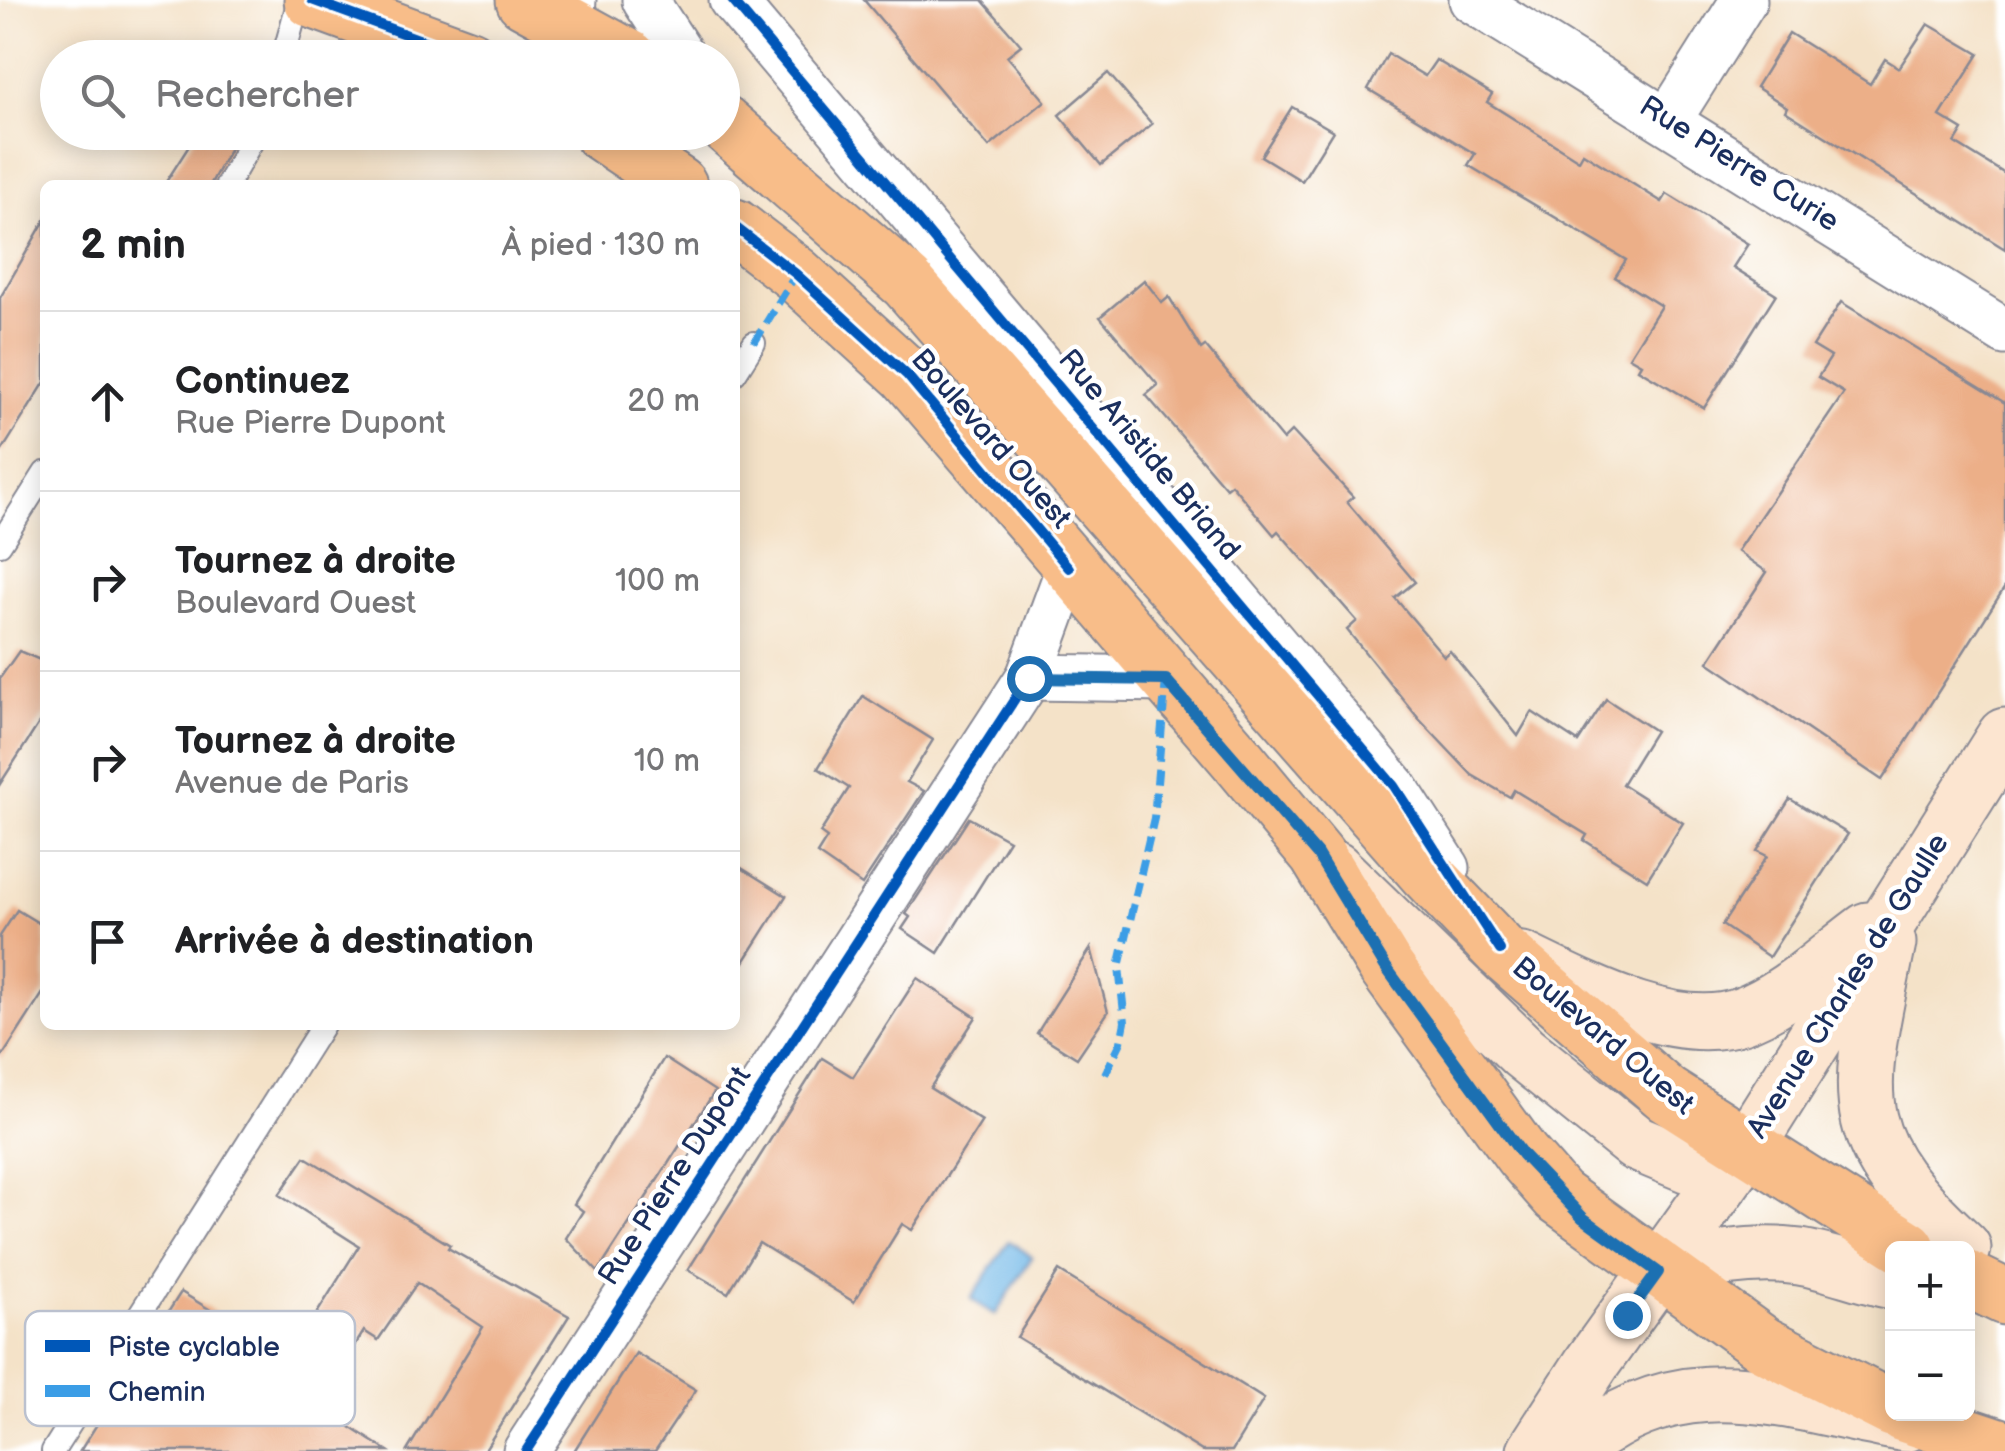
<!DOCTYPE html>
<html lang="fr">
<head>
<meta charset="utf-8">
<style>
	body { margin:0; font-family:"Balsamiq Sans",sans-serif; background:#f6f6f6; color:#202124 }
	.controls { position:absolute; right:30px; bottom:30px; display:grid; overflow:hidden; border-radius:15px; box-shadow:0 5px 25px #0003 }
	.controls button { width:90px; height:90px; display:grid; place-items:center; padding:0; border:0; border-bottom:2px solid #e0e0e0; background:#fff; color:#202124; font:50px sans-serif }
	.stop { position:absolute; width:30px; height:30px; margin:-22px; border:8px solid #1f6fb2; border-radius:50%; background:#fff }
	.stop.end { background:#1f6fb2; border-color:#fff; box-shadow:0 2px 10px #0008 }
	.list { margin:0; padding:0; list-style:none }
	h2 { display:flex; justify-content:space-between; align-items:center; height:130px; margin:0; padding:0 40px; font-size:42px }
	h2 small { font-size:32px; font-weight:400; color:#757577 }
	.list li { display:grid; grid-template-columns:65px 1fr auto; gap:30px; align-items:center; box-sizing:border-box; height:180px; padding:0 40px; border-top:2px solid #e0e0e0 }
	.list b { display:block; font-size:38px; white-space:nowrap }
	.list p { margin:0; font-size:32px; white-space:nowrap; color:#757577 }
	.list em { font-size:32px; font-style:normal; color:#757577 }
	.icon { flex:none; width:55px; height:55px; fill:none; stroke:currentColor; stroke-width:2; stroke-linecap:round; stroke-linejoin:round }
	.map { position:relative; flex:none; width:2005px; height:1451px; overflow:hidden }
	.search { position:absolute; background:#fff; box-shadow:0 5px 25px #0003; left:40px; top:40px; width:700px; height:110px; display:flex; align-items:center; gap:25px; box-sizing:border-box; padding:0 35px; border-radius:55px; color:#757577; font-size:38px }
	.panel { position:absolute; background:#fff; box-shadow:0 5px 25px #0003; left:40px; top:180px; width:700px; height:850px; border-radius:15px }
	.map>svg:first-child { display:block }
	.water { fill:#6fb7e7; stroke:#4573a2; stroke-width:2.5 }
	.building { fill:#ecaf88 }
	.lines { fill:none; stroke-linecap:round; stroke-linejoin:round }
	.service-casing { stroke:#888893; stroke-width:26 }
	.minor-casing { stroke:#888893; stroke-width:49 }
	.secondary-casing { stroke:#888893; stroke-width:59 }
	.primary-casing { stroke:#888893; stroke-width:59 }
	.service { stroke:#fff; stroke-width:22 }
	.minor { stroke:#fff; stroke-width:45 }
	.secondary { stroke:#fce5d0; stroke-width:55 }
	.primary { stroke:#f8bd89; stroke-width:55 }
	.quiet { stroke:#3b9de6; stroke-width:8; stroke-dasharray:15 8; stroke-linecap:butt }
	.cycleway-casing { stroke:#fff; stroke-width:16 }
	.cycleway { stroke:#0057b8; stroke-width:10 }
	.route { stroke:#1f6fb2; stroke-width:12 }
	.labels { text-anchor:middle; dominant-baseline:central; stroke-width:9; stroke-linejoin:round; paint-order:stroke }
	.street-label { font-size:30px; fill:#1b2f5e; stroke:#fff }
	.key { fill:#fff; stroke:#bbc1cf; stroke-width:2.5 }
	.key-label { font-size:28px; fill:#1b2f5e }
</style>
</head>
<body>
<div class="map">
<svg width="2005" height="1451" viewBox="0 0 2005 1451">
	<rect width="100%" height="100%" fill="#fff"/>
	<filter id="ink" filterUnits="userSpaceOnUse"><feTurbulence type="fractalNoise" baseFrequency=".01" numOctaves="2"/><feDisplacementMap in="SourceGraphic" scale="20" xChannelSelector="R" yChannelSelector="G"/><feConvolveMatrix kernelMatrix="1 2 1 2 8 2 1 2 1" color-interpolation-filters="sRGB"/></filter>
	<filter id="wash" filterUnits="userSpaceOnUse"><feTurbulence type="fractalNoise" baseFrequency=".0048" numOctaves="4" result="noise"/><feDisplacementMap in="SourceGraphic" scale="40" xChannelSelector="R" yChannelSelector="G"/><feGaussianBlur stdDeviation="2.25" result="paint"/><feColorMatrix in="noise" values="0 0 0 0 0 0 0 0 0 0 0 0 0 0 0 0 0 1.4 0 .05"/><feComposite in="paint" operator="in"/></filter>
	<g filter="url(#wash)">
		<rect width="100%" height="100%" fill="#f4e2c8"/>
		<polygon class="water" points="1009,1241 1032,1257 995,1315 971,1299"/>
		<g id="blocks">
			<g class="building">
				<polygon points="864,0 982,0 1021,45 1007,56 1045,101 989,147"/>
				<polygon points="1928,24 1979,54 1940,116 1963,130 1955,143 2005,174 2005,249 1785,111 1787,107 1756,87 1789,33 1870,84 1885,59 1899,68"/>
				<polygon points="1388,54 1425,76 1436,60 1492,94 1487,102 1579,160 1583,153 1662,202 1667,194 1748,244 1733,267 1776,294 1704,408 1638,369 1641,364 1629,357 1661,306 1615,277 1626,260 1468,165 1475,154 1368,89"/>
				<polygon points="1108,73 1152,124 1101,165 1059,115"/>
				<polygon points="1292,107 1333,131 1302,181 1261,156"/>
				<polygon points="198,132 239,132 210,185 164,185"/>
				<polygon points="45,220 45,382 0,454 0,298"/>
				<polygon points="1144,280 1162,303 1169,297 1201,349 1205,346 1283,440 1292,431 1353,497 1347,502 1415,582 1395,598 1444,656 1450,651 1518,736 1532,712 1578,742 1606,699 1655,731 1622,784 1683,823 1647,880 1584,840 1587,835 1514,790 1510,797 1472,775 1419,719 1347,630 1357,621 1278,531 1274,535 1231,484 1226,488 1146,395 1158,385 1100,317"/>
				<polygon points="1841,302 2005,403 2005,587 1882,780 1708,662 1767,572 1737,551 1844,393 1818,377 1831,357 1813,346"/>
				<polygon points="19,651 45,662 45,714 0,784 0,678"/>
				<polygon points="863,696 933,740 907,782 924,791 862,885 817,854 827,838 820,833 849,788 818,768"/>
				<polygon points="1790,799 1848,834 1769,957 1722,925 1767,856 1757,851"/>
				<polygon points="969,818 1009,840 938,953 902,929 910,917 906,914"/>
				<polygon points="735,864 786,896 735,976"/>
				<polygon points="17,910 45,927 45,990 0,1060 0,936"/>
				<polygon points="1091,948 1108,1012 1077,1058 1037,1033"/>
				<polygon points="917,978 976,1017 930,1088 982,1121 912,1230 902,1224 854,1302 759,1243 728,1293 688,1270 822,1058 853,1077"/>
				<polygon points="664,1058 715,1091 598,1272 566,1238 583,1211 574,1204"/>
				<polygon points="305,1157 450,1245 448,1248 569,1316 484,1451 407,1451 483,1327 417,1283 378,1340 364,1331 317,1406 388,1451 80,1451 181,1292 289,1358 359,1246 279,1195"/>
				<polygon points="1059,1271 1264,1399 1232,1451 1202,1451 1017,1337"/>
				<polygon points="636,1353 696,1390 655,1451 574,1451"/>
			</g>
		</g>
	</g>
	<g filter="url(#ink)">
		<use href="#blocks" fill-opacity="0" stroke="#888893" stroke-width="2.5"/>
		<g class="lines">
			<defs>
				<g id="service">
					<polyline points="283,58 299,0"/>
					<polyline points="227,185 257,132"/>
					<polyline points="735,373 754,343"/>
					<polyline points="0,544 45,473"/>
					<polyline points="53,1451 323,1025"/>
				</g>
				<g id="minor">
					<polyline points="645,0 683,58"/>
					<polyline points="732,0 1394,786 1447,868"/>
					<polyline points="1472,0 2005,332"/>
					<polyline points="555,58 571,24 573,0"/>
					<polyline points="1669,119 1744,0"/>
					<polyline points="1069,568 1029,677 1166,679"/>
					<polyline points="526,1451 1029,677"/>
				</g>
				<g id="secondary">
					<polyline points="1334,869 1523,1052 1636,1143 1689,1165 1718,1163 1746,1148"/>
					<path d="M1888,943C1857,1097 1839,1134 1963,1248"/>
					<path d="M1522,960C1580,988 1676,1039 1741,1016C1788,999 1828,959 1868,930"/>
					<path d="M1658,1273C1704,1260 1752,1250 1800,1257C1831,1262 1861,1275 1892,1281"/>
					<polyline points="1535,1451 1592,1363 1746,1148 2005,736"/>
					<path d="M1572,1451C1682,1358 1779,1401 1906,1424"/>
				</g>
				<g id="primary">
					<polyline points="312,0 470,58"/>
					<polyline points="524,0 630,58"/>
					<polyline points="722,122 907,283 1427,874 1500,950 1666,1094 1908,1248"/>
					<polyline points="600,132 679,185"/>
					<polyline points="735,227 796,274 907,375 1238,760 1317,855 1385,966 1522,1155 1558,1196 1763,1344 1892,1409"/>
					<polyline points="1968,1279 2005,1297"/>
					<polyline points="1903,1414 2005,1448"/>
				</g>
			</defs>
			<use href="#service" class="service-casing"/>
			<use href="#minor" class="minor-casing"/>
			<use href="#secondary" class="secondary-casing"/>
			<use href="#primary" class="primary-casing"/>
			<use href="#service" class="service"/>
			<use href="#minor" class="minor"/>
			<use href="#secondary" class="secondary"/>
			<use href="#primary" class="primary"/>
			<g class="quiet">
				<polyline points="754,343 796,274"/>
				<polyline points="1105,1074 1121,1042 1125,1022 1119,967 1154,818 1166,679"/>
			</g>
			<defs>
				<g id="cycleway">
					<polyline points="312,0 470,58"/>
					<polyline points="732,0 1394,786 1500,950"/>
					<polyline points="735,227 796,274 907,375 1069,568"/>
					<polyline points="526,1451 1029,677"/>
				</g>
			</defs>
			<use href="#cycleway" class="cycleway-casing"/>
			<use href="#cycleway" class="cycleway"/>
		</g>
	</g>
	<g class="lines" filter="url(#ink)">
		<polyline class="route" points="1029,678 1166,680 1317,854 1385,966 1522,1154 1583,1218 1658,1272 1627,1315"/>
	</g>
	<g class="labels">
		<g class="street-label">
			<text transform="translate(1739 164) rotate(32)">Rue Pierre Curie</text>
			<text transform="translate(991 439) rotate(49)">Boulevard Ouest</text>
			<text transform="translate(1149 455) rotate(50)">Rue Aristide Briand</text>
			<text transform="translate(1848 986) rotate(-58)">Avenue Charles de Gaulle</text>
			<text transform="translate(1603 1036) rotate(40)">Boulevard Ouest</text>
			<text transform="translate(675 1176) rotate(-57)">Rue Pierre Dupont</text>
		</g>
	</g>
	<rect x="25" y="1311" width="330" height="115" rx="15" class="key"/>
	<rect x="45" y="1340" width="45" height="12" fill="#0057b8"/>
	<rect x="45" y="1385" width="45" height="12" fill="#3b9de6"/>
	<g class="key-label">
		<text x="108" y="1356">Piste cyclable</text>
		<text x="108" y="1401">Chemin</text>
	</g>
</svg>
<div class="controls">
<button>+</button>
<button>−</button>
</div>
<div class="stop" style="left:1029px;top:678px"></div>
<div class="stop end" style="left:1627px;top:1315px"></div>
<div class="search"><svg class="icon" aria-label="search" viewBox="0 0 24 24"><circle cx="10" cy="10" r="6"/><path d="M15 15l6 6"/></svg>Rechercher</div>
<section class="panel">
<h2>2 min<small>À pied · 130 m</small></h2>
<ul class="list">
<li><svg class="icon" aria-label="ahead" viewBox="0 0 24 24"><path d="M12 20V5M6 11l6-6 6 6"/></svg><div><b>Continuez</b><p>Rue Pierre Dupont</p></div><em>20 m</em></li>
<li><svg class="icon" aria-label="right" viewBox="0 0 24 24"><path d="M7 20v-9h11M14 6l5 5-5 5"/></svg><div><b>Tournez à droite</b><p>Boulevard Ouest</p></div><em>100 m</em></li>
<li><svg class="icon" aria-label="right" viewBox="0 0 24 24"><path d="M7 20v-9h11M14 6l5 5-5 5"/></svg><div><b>Tournez à droite</b><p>Avenue de Paris</p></div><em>10 m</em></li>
<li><svg class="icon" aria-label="arrive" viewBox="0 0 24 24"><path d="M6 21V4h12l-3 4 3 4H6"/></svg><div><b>Arrivée à destination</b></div></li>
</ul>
</section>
</div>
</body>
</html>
